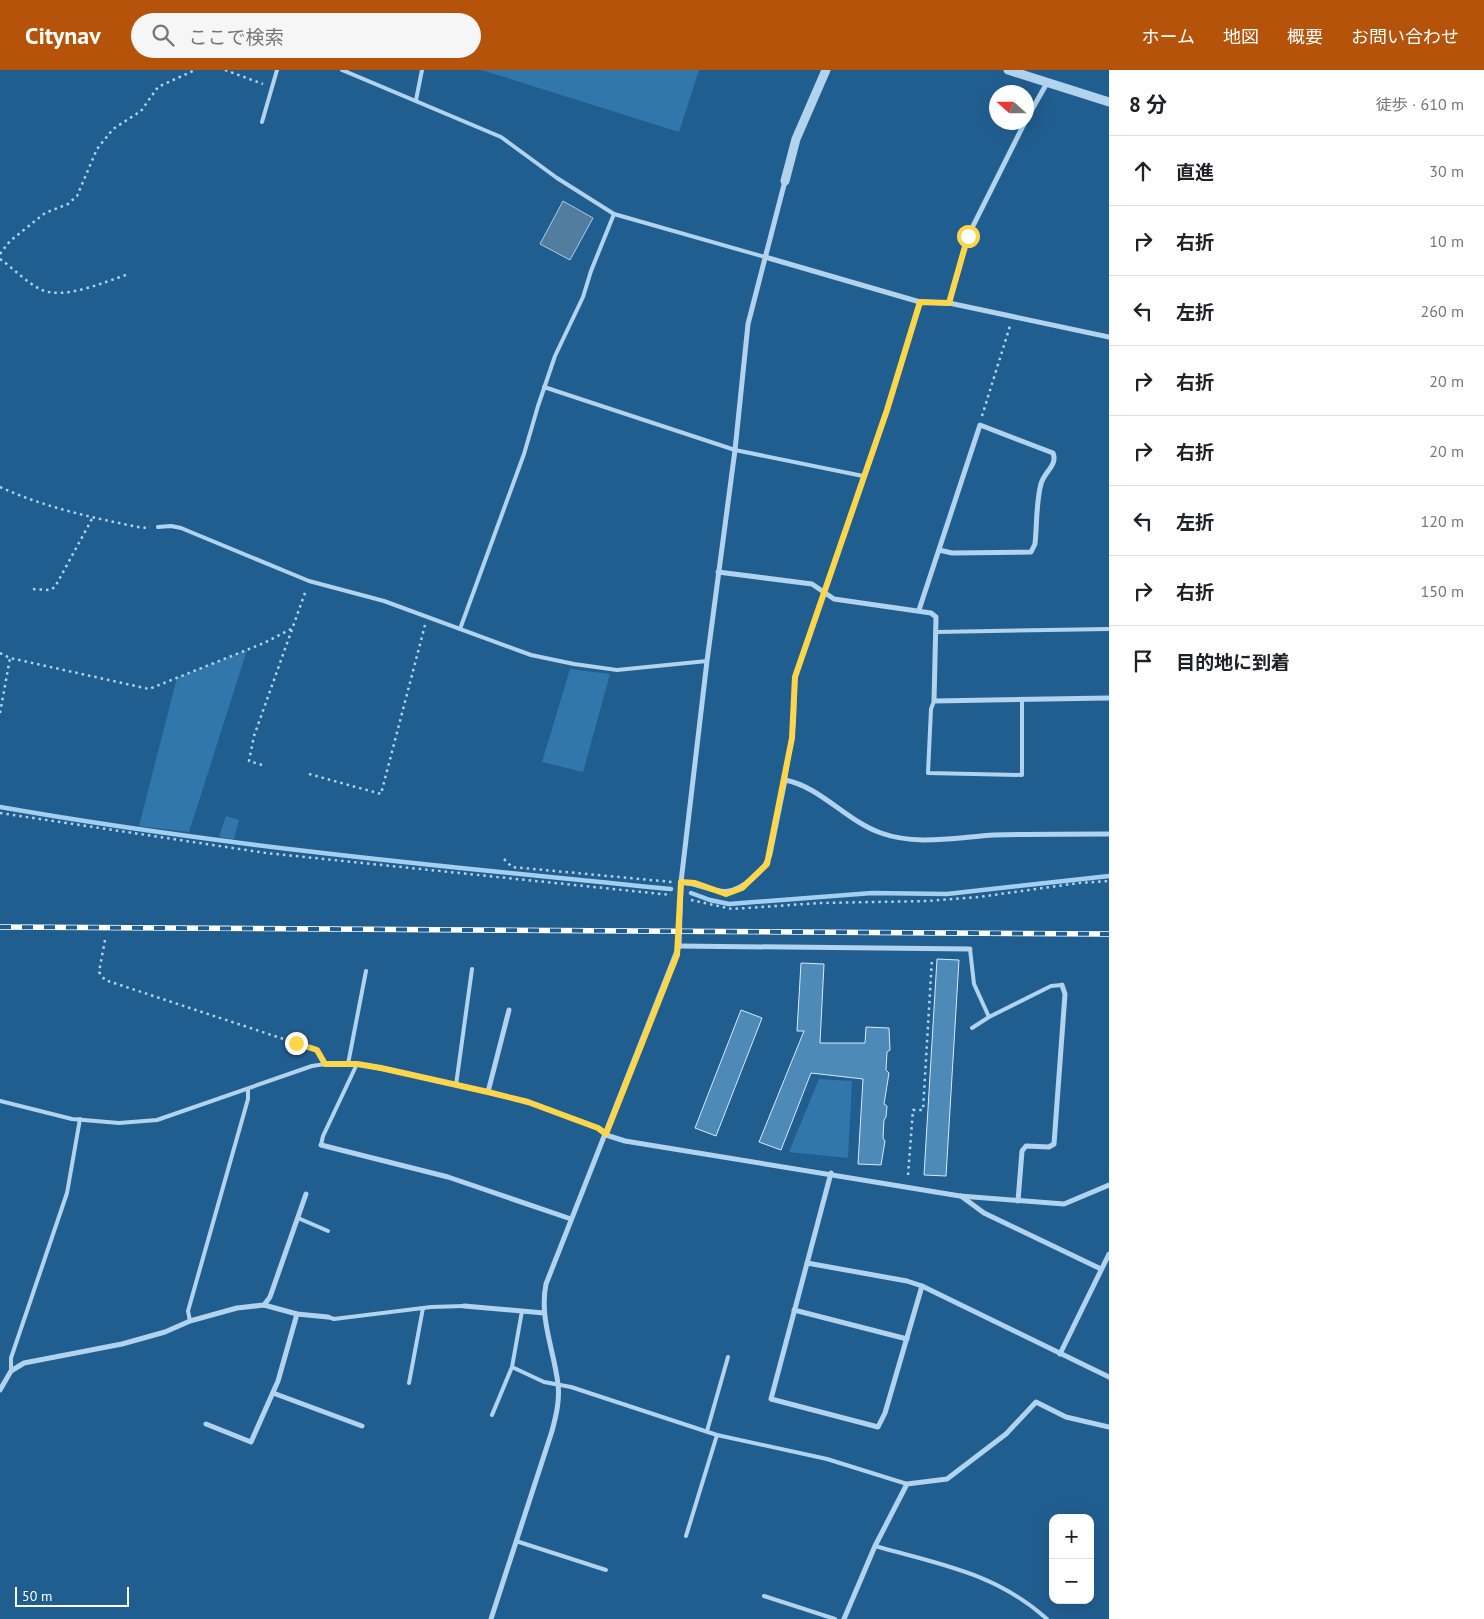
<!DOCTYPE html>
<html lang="ja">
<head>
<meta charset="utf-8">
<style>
	body { margin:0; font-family:"PT Sans","Noto Sans JP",sans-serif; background:#f6f6f6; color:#202124 }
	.controls { position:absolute; right:15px; bottom:15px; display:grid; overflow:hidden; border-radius:10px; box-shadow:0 5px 20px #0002 }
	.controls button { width:45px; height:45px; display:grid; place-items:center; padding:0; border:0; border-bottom:1px solid #e0e0e0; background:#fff; color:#202124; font:25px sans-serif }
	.compass { position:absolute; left:989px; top:15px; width:45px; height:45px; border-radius:50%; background:#fff; box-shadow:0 5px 20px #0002; rotate:291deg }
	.scale { position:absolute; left:15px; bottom:12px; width:114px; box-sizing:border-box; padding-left:5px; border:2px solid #fff; border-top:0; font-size:14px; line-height:18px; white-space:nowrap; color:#fff; -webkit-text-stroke:4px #215e90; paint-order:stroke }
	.stop { position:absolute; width:15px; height:15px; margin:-11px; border:4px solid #ffd54a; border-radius:50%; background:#fff }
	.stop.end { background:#ffd54a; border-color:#fff; box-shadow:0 1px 5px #0008 }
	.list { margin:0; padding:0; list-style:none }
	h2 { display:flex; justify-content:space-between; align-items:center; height:65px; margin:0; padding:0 20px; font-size:21px }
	h2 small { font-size:16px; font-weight:400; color:#757577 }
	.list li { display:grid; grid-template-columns:32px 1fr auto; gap:15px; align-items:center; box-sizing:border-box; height:70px; padding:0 20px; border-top:1px solid #e0e0e0 }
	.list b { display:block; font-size:19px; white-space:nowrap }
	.list em { font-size:16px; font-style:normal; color:#757577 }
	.icon { flex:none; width:28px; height:28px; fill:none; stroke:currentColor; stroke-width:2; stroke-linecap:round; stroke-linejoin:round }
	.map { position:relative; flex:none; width:1109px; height:1549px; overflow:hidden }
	header { display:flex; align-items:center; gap:30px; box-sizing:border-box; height:70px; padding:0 25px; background:#b45309; color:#fff }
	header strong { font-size:24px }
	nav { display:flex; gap:28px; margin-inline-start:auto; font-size:18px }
	.search { width:350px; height:45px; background:#f6f6f6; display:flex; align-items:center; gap:12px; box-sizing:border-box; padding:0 18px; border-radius:28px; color:#757577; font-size:19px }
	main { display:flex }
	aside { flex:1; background:#fff }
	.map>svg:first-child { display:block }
	.green { fill:#3277ab }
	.water { fill:#537d9f; stroke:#a5cfee }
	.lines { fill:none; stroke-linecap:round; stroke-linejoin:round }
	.stream { stroke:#a5cfee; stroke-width:4.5 }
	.building { fill:#4e8ab8; stroke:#d7eaf9 }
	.path { stroke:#b1d3ed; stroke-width:2.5; stroke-dasharray:2.5 4; stroke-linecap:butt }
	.service { stroke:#b1d3ed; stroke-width:4 }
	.minor { stroke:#b1d3ed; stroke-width:5 }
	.tertiary { stroke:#b1d3ed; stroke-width:9 }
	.rail-casing { stroke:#fff; stroke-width:5.5 }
	.rail { stroke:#215e90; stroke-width:4; stroke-dasharray:11; stroke-linecap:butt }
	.route { stroke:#ffd54a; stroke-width:6 }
</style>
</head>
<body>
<header>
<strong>Citynav</strong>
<div class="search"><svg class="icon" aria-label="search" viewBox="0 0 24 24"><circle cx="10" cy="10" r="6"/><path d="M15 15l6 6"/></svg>ここで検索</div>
<nav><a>ホーム</a><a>地図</a><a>概要</a><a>お問い合わせ</a></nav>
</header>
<main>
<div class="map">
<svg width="1109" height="1549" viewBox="0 0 1109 1549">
	<rect width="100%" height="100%" fill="#215e90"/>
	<g class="green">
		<polygon points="482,0 699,0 679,62"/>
		<polygon points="247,580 189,762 139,756 177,608"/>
		<polygon points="570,599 610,604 583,702 542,692"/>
		<polygon points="226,746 239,750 234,769 219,767"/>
		<polygon points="819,1009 852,1011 848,1088 789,1082"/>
	</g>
	<polygon class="water" points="563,131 593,148 570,190 540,174"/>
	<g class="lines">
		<g class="stream">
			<path d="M0,737C222,776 446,797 671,819"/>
			<polyline points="691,823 710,830 729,834 872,823 947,824 1109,806"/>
		</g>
	</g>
	<g class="building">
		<polygon points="937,889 959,890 946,1106 924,1105"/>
		<polygon points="801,893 824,894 820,973 865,973 866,957 889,958 890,980 887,982 886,1000 889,1003 884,1034 887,1036 886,1047 884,1050 883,1068 885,1071 881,1095 858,1094 863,1009 811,1003 781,1080 759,1072 804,961 797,961"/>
		<polygon points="741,940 762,948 716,1066 695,1058"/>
	</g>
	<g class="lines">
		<g class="path">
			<polyline points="225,0 263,14"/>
			<polyline points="0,184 10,171 45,143 68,134 77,126 97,79 113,59 141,41 158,17 195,0"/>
			<path d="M0,189C13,198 26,212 40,219C62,231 104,212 126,205"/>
			<polyline points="982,346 1010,256"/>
			<path d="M0,417C46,438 94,448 143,458L150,457"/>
			<polyline points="33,519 50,520 55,517 93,447"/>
			<polyline points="0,583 10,588 149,619 264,573 291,559"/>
			<polyline points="0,643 10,588"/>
			<polyline points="262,695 249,691 254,666 306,520"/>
			<polyline points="309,704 381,724 425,555"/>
			<polyline points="0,743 266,783 671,825"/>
			<polyline points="504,789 512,797 672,812"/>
			<polyline points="691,830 732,839 820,833 928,831 979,827 1079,813 1109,811"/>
			<polyline points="105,870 99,902 105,910 317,980 322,986"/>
			<polyline points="908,1105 913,1040 923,1040 932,888"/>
		</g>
		<g class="service">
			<polyline points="342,0 501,67 557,108 614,144 765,187"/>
			<polyline points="416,30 422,0"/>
			<polyline points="262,52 277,0"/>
			<polyline points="544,317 735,380 863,406"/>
			<polyline points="158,457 171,456 181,458 309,511 384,531 531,585 574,594 617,600 707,591"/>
			<polyline points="460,559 524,384 538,336 555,286 583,227 591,201 614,144"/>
			<polyline points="936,562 1109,559"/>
			<polyline points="934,631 931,639 928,703 1022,705 1022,630"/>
			<polyline points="785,710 794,652 795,607 887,340 920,232"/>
			<polyline points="970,879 974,914 989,947 1051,916 1062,915"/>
			<polyline points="972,958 989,947"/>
			<polyline points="348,994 366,901"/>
			<polyline points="456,1015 472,899"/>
			<polyline points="0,1031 72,1049 119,1053 157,1050 312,996 332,993 357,994 418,1006 528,1032 598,1058 606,1065"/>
			<polyline points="321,1075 323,1066 357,994"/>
			<polyline points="298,1148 328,1161"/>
			<polyline points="328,1247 334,1249 431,1237 464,1236"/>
			<polyline points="190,1251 188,1241 248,1029 248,1020"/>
			<polyline points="512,1297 544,1312 571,1317 717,1365 827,1389 907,1414"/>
			<polyline points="11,1301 11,1288 67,1123 80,1049"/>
			<polyline points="409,1313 423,1238"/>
			<polyline points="492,1345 512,1297 522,1241"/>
			<polyline points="707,1361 728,1287"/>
			<polyline points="686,1466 717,1365"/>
			<polyline points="516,1471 606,1500"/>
			<path d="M875,1476C939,1494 996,1503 1047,1549"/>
			<polyline points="764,1526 835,1549"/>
		</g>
		<g class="minor">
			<polyline points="1026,50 1047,13"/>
			<polyline points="765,187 920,232 949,233 1109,267"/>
			<polyline points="949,233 968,166 1025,52"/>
			<polyline points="718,502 812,514 834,529 931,543 936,547 934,631 1109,628"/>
			<path d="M919,540L980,355L1053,383C1058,395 1044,402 1041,414C1036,432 1037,455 1035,474L1031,482L952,483L939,480"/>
			<path d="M681,812C713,815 723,834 753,808C761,801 767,795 770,784L785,710C821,717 846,751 881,763C916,776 958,767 994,765C1033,764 1071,764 1109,764"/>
			<polyline points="679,876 970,879"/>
			<polyline points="488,1022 509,940"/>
			<polyline points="606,1065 625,1071 960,1126 1064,1134 1109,1115"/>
			<polyline points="321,1075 448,1107 571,1149"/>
			<polyline points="831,1103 771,1329 878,1357 885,1343 922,1216"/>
			<polyline points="961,1126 984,1143 1101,1199"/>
			<polyline points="1018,1131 1022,1081 1026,1076 1049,1077 1054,1074 1065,924 1062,915"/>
			<polyline points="807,1193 907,1211 922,1216 1109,1307"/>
			<polyline points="264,1235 270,1227 306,1124"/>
			<polyline points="464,1236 544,1243"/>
			<polyline points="794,1240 907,1269"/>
			<polyline points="1060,1284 1109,1184"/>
			<polyline points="0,1320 11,1301 24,1293 122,1274 165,1262 190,1251 237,1238 264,1235 297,1244 328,1247"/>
			<polyline points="273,1323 362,1356"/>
			<polyline points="206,1354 251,1372 278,1311 297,1244"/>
			<path d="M491,1549L552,1361C556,1346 560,1330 558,1314C554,1280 539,1248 546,1214L679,876L681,812L707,591L735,380L748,254L785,111"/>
			<polyline points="844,1549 875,1476 907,1414 947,1409 1006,1364 1036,1332 1066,1347 1109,1357"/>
		</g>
		<g class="tertiary">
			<polyline points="1008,0 1109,32"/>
			<polyline points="785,111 796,69 826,0"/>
		</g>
		<defs>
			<polyline id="rail" points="0,857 1109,864"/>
		</defs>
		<use href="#rail" class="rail-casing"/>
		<use href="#rail" class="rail"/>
	</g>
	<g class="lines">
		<polyline class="route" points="296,973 317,980 325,994 357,994 381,998 488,1022 528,1032 598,1058 606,1064 677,885 681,812 695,813 726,824 742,818 767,794 792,668 795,607 887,340 920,232 949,233 968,166"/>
	</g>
</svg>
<div class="controls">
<button>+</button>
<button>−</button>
</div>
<svg class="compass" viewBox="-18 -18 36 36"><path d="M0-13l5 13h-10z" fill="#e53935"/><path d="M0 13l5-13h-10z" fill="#757577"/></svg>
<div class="scale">50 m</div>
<div class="stop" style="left:968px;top:166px"></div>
<div class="stop end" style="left:296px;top:973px"></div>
</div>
<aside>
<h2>8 分<small>徒歩 · 610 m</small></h2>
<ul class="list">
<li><svg class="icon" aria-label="ahead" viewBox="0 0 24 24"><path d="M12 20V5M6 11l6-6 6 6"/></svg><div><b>直進</b></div><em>30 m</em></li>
<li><svg class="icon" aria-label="right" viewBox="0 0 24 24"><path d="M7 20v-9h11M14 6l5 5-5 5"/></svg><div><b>右折</b></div><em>10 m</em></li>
<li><svg class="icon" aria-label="left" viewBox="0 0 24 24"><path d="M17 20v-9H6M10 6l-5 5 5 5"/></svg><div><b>左折</b></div><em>260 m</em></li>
<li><svg class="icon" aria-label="right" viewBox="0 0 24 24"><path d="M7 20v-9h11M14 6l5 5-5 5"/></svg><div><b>右折</b></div><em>20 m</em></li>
<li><svg class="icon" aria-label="right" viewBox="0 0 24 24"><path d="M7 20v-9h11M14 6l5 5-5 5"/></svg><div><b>右折</b></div><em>20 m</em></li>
<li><svg class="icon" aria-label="left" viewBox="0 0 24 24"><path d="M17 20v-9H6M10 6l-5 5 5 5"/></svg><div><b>左折</b></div><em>120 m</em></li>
<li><svg class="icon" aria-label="right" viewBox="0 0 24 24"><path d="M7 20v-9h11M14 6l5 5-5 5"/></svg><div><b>右折</b></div><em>150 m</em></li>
<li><svg class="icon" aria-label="arrive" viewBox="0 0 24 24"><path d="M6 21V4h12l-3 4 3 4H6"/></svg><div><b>目的地に到着</b></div></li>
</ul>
</aside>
</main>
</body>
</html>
